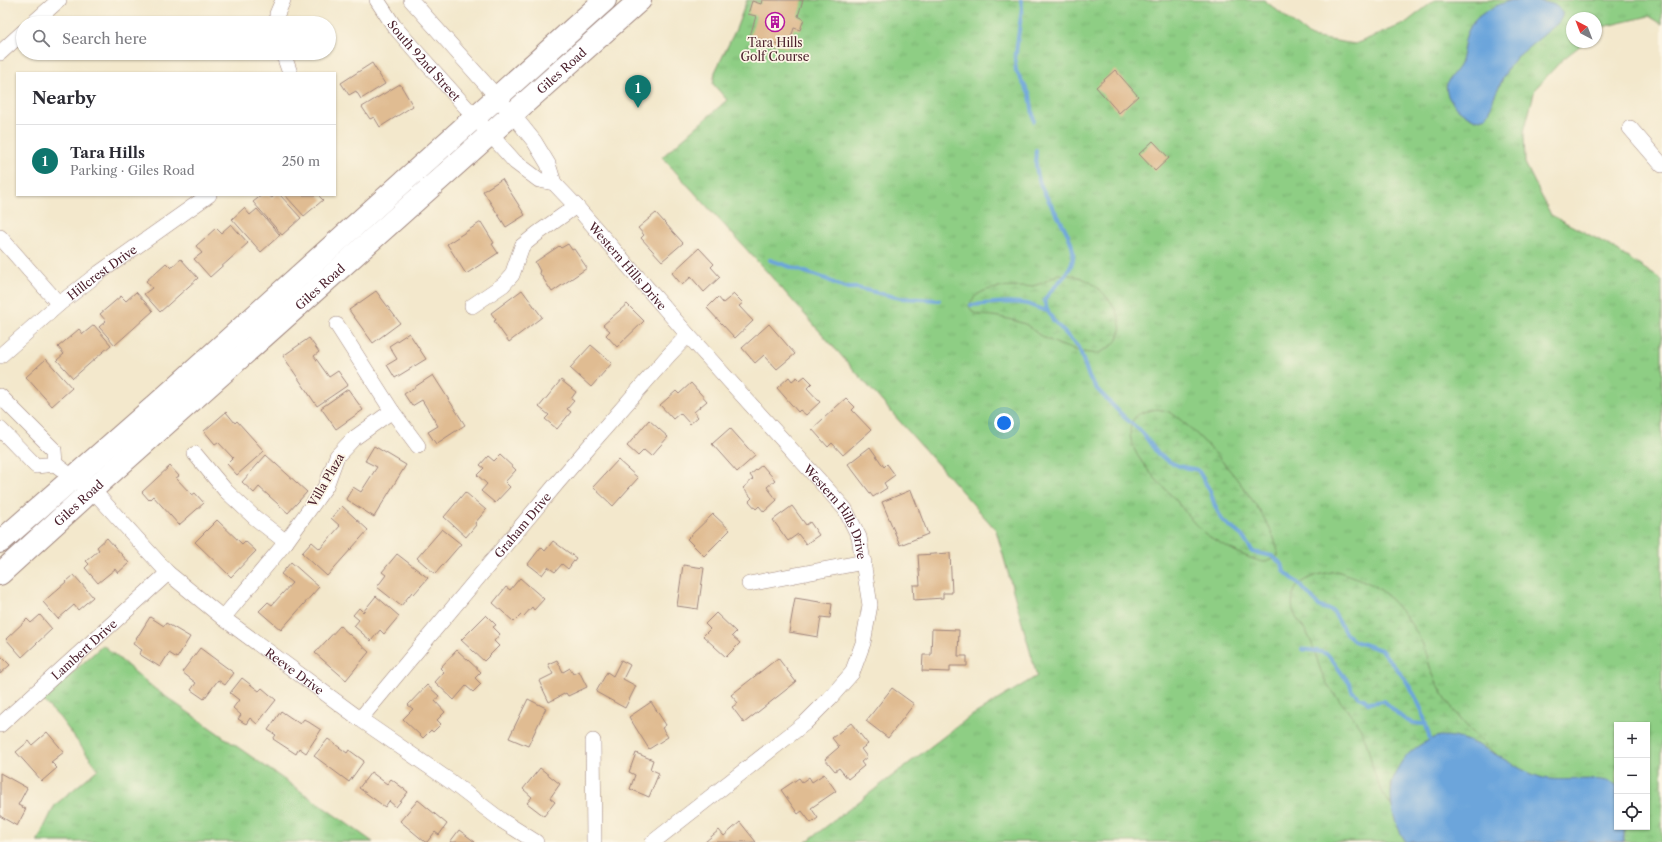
<!DOCTYPE html>
<html lang="en">
<head>
<meta charset="utf-8">
<style>
	body { margin:0; font-family:"Libre Caslon Text",serif; background:#f2f2f3; color:#2b2b33 }
	.controls { position:absolute; right:12px; bottom:12px; display:grid; overflow:hidden; border-radius:0px; box-shadow:0 1px 3px #0004 }
	.controls button { width:36px; height:36px; display:grid; place-items:center; padding:0; border:0; border-bottom:1px solid #e1e1e2; background:#fff; color:#2b2b33; font:20px sans-serif }
	.compass { position:absolute; left:1566px; top:12px; width:36px; height:36px; border-radius:50%; background:#fff; box-shadow:0 1px 3px #0004; rotate:318deg }
	.you { position:absolute; left:1004px; top:423px; width:14px; height:14px; margin:-10px; border:3px solid #fff; border-radius:50%; background:#1a73e8; box-shadow:0 0 0 6px #1a73e833 }
	.badge { display:grid; place-items:center; width:26px; height:26px; border-radius:50%; background:#0f766e; color:#fff; font-size:13px; font-weight:700 }
	.pin { position:absolute; translate:-50% -33px; filter:drop-shadow(0 1px 2px #0008) }
	.pin::after { content:''; position:absolute; top:21px; width:14px; height:12px; background:inherit; clip-path:polygon(0 0,100% 0,50% 100%) }
	.list { margin:0; padding:0; list-style:none }
	h2 { display:flex; justify-content:space-between; align-items:center; height:52px; margin:0; padding:0 16px; font-size:17px }
	h2 small { font-size:13px; font-weight:400; color:#7c7c81 }
	.list li { display:grid; grid-template-columns:26px 1fr auto; gap:12px; align-items:center; box-sizing:border-box; height:72px; padding:0 16px; border-top:1px solid #e1e1e2 }
	.list b { display:block; font-size:15px; white-space:nowrap }
	.list p { margin:0; font-size:13px; white-space:nowrap; color:#7c7c81 }
	.list em { font-size:13px; font-style:normal; color:#7c7c81 }
	.icon { flex:none; width:22px; height:22px; fill:none; stroke:currentColor; stroke-width:2; stroke-linecap:round; stroke-linejoin:round }
	.map { position:relative; flex:none; width:1662px; height:842px; overflow:hidden }
	.search { position:absolute; background:#fff; box-shadow:0 1px 3px #0004; left:16px; top:16px; width:320px; height:44px; display:flex; align-items:center; gap:10px; box-sizing:border-box; padding:0 14px; border-radius:22px; color:#7c7c81; font-size:15px }
	.panel { position:absolute; background:#fff; box-shadow:0 1px 3px #0004; left:16px; top:72px; width:320px; height:124px; border-radius:0px }
	.map>svg:first-child { display:block }
	.grass { fill:url(#grass-tufts); stroke:#6c7658; fill-rule:evenodd }
	.wetland { fill:url(#wetland-marsh); stroke:#6c7658 }
	.water { fill:#6ca5db; stroke:#5b6283 }
	.lines { fill:none; stroke-linecap:round; stroke-linejoin:round }
	.stream { stroke:#6ca5db; stroke-width:4 }
	.building { fill:#e0bc92 }
	.minor-casing { stroke:#9e847c; stroke-width:16 }
	.primary-casing { stroke:#9e847c; stroke-width:24 }
	.minor { stroke:#fff; stroke-width:15 }
	.primary { stroke:#fff; stroke-width:22 }
	.labels { text-anchor:middle; dominant-baseline:central; stroke-width:3.5; stroke-linejoin:round; paint-order:stroke }
	.poi-label { font-size:12px; fill:#4a1f2b; stroke:#fcf5e5 }
	.street-label { font-size:12px; fill:#4a1f2b; stroke:#fcf5e5 }
</style>
</head>
<body>
<div class="map">
<svg width="1662" height="842" viewBox="0 0 1662 842">
	<defs>
		<pattern id="grass-tufts" width="24" height="20" patternUnits="userSpaceOnUse"><rect width="24" height="20" fill="#8ece84"/><path d="M3 7l-1-3M5 7V3M7 7l1-3M15 17l-1-3M17 17v-4M19 17l1-3" fill="none" stroke="#7cb072"/></pattern>
		<pattern id="wetland-marsh" width="20" height="14" patternUnits="userSpaceOnUse"><rect width="20" height="14" fill="#8ece84"/><path d="M1 5h8M5 5V1M11 12h8M15 12V8" fill="none" stroke="#7cb072"/></pattern>
	</defs>
	<rect width="100%" height="100%" fill="#fcf5e5"/>
	<filter id="ink" filterUnits="userSpaceOnUse"><feTurbulence type="fractalNoise" baseFrequency=".025" numOctaves="2"/><feDisplacementMap in="SourceGraphic" scale="8" xChannelSelector="R" yChannelSelector="G"/><feConvolveMatrix kernelMatrix="1 2 1 2 8 2 1 2 1" color-interpolation-filters="sRGB"/></filter>
	<filter id="wash" filterUnits="userSpaceOnUse"><feTurbulence type="fractalNoise" baseFrequency=".012" numOctaves="4" result="noise"/><feDisplacementMap in="SourceGraphic" scale="16" xChannelSelector="R" yChannelSelector="G"/><feGaussianBlur stdDeviation="0.9" result="paint"/><feColorMatrix in="noise" values="0 0 0 0 0 0 0 0 0 0 0 0 0 0 0 0 0 1.4 0 .05"/><feComposite in="paint" operator="in"/></filter>
	<g filter="url(#wash)">
		<rect width="100%" height="100%" fill="#f3e8cc"/>
		<g class="grass">
			<path d="M747,0H1264L1311,37L1355,44L1404,24L1435,0H1662V24L1649,16L1603,27L1596,33V18H1572V42H1585L1563,59L1535,89L1524,132L1525,163L1551,215L1605,243L1662,280V842H806L968,718L1037,676L996,530L768,273L662,157L727,100L713,84L715,72L736,29ZM1617,725H1647V827H1617Z"/>
			<polygon points="103,645 155,689 373,842 37,842 55,805 98,769 60,718 42,700"/>
		</g>
		<g class="wetland">
			<path d="M1058,274C1067,275 1076,275 1084,279C1107,289 1138,330 1108,348C1102,352 1098,354 1091,353C1077,353 1052,342 1039,335C1033,331 1029,325 1022,323C1012,320 1002,317 992,316C986,315 980,316 974,313C972,311 970,308 969,306C979,281 1012,290 1033,286C1042,284 1050,279 1058,274Z"/>
			<path d="M1157,409C1161,410 1166,410 1169,412C1199,428 1279,521 1278,556C1274,559 1270,561 1265,562C1255,563 1210,539 1202,531C1192,522 1184,510 1175,499C1159,482 1119,447 1133,420C1137,412 1149,411 1157,409Z"/>
			<path d="M1337,571C1352,577 1369,581 1382,591C1398,605 1418,630 1425,650C1428,657 1429,665 1432,673C1436,681 1441,690 1445,697C1459,721 1478,738 1498,756L1465,740L1391,784L1392,807C1387,799 1381,791 1378,783C1371,767 1370,750 1363,734C1355,715 1337,700 1326,682C1318,668 1316,651 1309,637C1301,621 1289,616 1293,596C1296,577 1322,574 1337,571Z"/>
		</g>
		<g class="water">
			<path d="M1512,0C1528,0 1577,0 1558,23L1517,57L1508,68L1494,97L1490,111L1486,117L1476,120C1463,115 1440,98 1448,81C1451,75 1457,70 1460,64C1464,53 1463,41 1468,31C1475,14 1496,5 1512,0Z"/>
			<path d="M1440,736C1478,735 1506,766 1540,777C1560,784 1605,773 1617,786V827H1624V842H1406C1378,799 1389,752 1440,736Z"/>
		</g>
		<g class="lines">
			<g class="stream">
				<polyline points="1021,0 1022,8 1015,60 1016,71 1030,95 1034,121"/>
				<path d="M1036,150C1035,162 1036,172 1040,183C1047,204 1076,236 1073,258C1071,276 1052,285 1044,301L1048,311L1053,320L1079,348L1089,377L1097,389L1125,418L1142,432L1158,454L1170,462L1179,466L1198,470L1210,491L1215,506L1222,520L1242,536L1253,552L1272,556L1282,564L1284,571L1301,586L1320,607L1333,611L1346,634L1354,641L1381,650L1405,679L1415,696L1422,711L1430,739"/>
				<polyline points="770,260 826,279 844,288 857,288 900,298 939,300"/>
				<path d="M971,305C989,304 1009,300 1027,304C1034,306 1040,310 1048,311"/>
				<path d="M1302,649C1310,651 1321,650 1328,655L1350,684L1352,691L1359,697L1364,699L1368,703L1384,701C1400,714 1402,724 1425,724"/>
			</g>
		</g>
		<g id="blocks">
			<g class="building">
				<polygon points="762,0 803,0 798,16 804,19 800,30 794,28 788,48 750,36 756,16 748,14 752,1 761,4"/>
				<polygon points="372,63 385,84 361,99 356,91 349,95 341,83"/>
				<polygon points="1115,70 1138,96 1119,113 1096,87"/>
				<polygon points="400,84 413,106 380,127 374,117 370,119 362,107"/>
				<polygon points="1153,141 1169,158 1155,171 1139,154"/>
				<polygon points="502,179 525,215 506,227 483,191"/>
				<polygon points="262,195 268,195 272,198 275,195 280,195 301,218 282,235 253,202"/>
				<polygon points="285,195 318,195 323,200 304,216"/>
				<polygon points="244,208 250,215 257,209 280,235 261,252 232,219"/>
				<polygon points="656,213 683,243 662,261 641,238 644,235 638,228"/>
				<polygon points="481,222 494,243 492,244 498,253 466,274 447,244"/>
				<polygon points="231,224 248,243 210,277 194,259 202,253 196,246 216,228 221,233"/>
				<polygon points="568,244 572,250 574,249 587,268 552,292 539,272 540,271 535,262 559,246 561,248"/>
				<polygon points="699,248 714,264 711,267 720,277 704,292 691,277 682,285 672,273"/>
				<polygon points="181,259 198,278 160,312 144,294 152,288 146,281 166,263 171,268"/>
				<polygon points="522,290 542,317 509,342 494,321 496,320 491,313"/>
				<polygon points="376,291 400,323 373,343 349,310"/>
				<polygon points="136,292 153,311 115,345 99,327 106,321 100,314 121,296 126,301"/>
				<polygon points="734,294 743,303 739,306 753,321 735,338 707,308 718,297 723,303"/>
				<polygon points="627,304 644,321 617,347 606,335 610,331 603,325"/>
				<polygon points="769,324 795,354 777,369 764,355 755,363 742,348"/>
				<polygon points="94,325 111,345 73,378 57,360 64,354 58,347 79,329 83,334"/>
				<polygon points="409,333 426,359 395,378 387,365 397,359 389,346"/>
				<polygon points="309,338 319,352 314,356 329,377 338,371 348,385 317,406 283,356"/>
				<polygon points="591,345 612,363 591,387 570,368"/>
				<polygon points="46,359 72,388 52,406 26,377"/>
				<polygon points="433,375 465,425 436,444 428,432 438,426 422,400 412,406 404,394"/>
				<polygon points="805,376 812,383 807,388 820,402 806,415 800,410 798,412 777,388 789,377 792,381 797,377 800,380"/>
				<polygon points="561,380 576,392 571,399 574,401 567,409 571,412 557,429 545,419 549,415 539,407"/>
				<polygon points="691,383 707,401 694,412 698,417 690,424 680,413 673,419 660,405 676,391 679,394"/>
				<polygon points="348,389 363,410 336,429 321,408"/>
				<polygon points="846,398 855,407 852,410 871,430 843,455 832,443 828,447 812,429"/>
				<polygon points="226,412 235,423 237,421 264,451 237,475 227,464 233,458 218,442 215,444 204,431"/>
				<polygon points="649,420 668,437 651,456 644,450 638,456 627,446"/>
				<polygon points="730,428 755,456 737,472 712,444"/>
				<polygon points="374,446 406,465 374,517 346,499 353,487 361,492 377,467 365,461"/>
				<polygon points="870,447 884,467 887,464 895,475 884,483 887,488 873,497 848,464"/>
				<polygon points="266,455 307,492 288,513 259,487 254,493 242,482"/>
				<polygon points="500,455 516,470 505,482 510,487 495,503 481,491 487,484 477,475 484,468 480,465 488,456 494,461"/>
				<polygon points="618,460 638,478 613,506 593,487"/>
				<polygon points="762,465 775,480 767,487 777,500 764,512 759,506 756,509 749,501 752,498 743,488 753,479 750,475"/>
				<polygon points="170,466 179,476 176,478 192,495 195,493 204,503 179,525 153,496 149,500 142,492"/>
				<polygon points="911,490 928,534 900,545 882,502"/>
				<polygon points="465,492 486,510 475,523 476,525 466,537 444,517"/>
				<polygon points="342,506 368,530 327,576 302,553 312,542 320,549 340,526 331,518"/>
				<polygon points="792,506 806,525 810,522 819,535 806,544 798,534 788,541 773,520"/>
				<polygon points="713,514 730,530 704,556 687,539"/>
				<polygon points="217,520 242,544 245,541 256,551 231,577 195,542"/>
				<polygon points="442,529 461,544 435,574 417,558"/>
				<polygon points="107,538 129,563 118,573 115,569 98,583 85,568 89,564 86,561 99,550 97,547"/>
				<polygon points="553,541 576,558 568,569 562,564 555,572 548,567 542,575 528,564 541,547 545,551"/>
				<polygon points="950,553 952,593 943,593 943,598 914,600 913,585 920,585 918,555"/>
				<polygon points="397,554 428,578 414,594 412,592 401,606 377,587 386,575 382,572"/>
				<polygon points="291,562 319,587 281,630 259,611 268,602 272,605 292,583 281,574"/>
				<polygon points="683,565 704,568 698,609 677,606"/>
				<polygon points="74,575 93,597 78,610 74,605 58,619 43,602"/>
				<polygon points="520,578 544,599 534,610 532,607 524,616 522,614 514,622 493,603 506,587 510,590"/>
				<polygon points="376,596 399,616 384,634 380,630 371,641 354,626 359,620 353,615 359,608 363,612"/>
				<polygon points="795,598 832,604 830,618 821,617 818,637 789,632"/>
				<polygon points="716,613 736,632 732,636 740,643 726,657 703,636 710,629 705,624"/>
				<polygon points="40,615 52,629 22,657 6,639 27,619 31,623"/>
				<polygon points="486,615 496,625 493,627 500,634 494,641 499,646 484,661 461,640"/>
				<polygon points="150,617 164,626 166,623 190,637 177,658 169,653 160,667 139,654 142,650 133,644"/>
				<polygon points="340,626 369,652 346,680 315,653"/>
				<polygon points="932,629 959,630 958,656 967,656 967,666 950,666 950,672 922,671 923,655 931,655"/>
				<polygon points="200,648 234,673 225,685 218,680 204,699 191,690 196,683 182,672"/>
				<polygon points="457,650 481,672 475,678 481,684 473,692 466,686 454,700 435,682 444,672 440,668"/>
				<polygon points="0,655 10,665 0,674"/>
				<polygon points="778,658 796,682 744,723 732,707 738,703 731,695"/>
				<polygon points="557,660 563,672 570,668 573,674 579,671 587,687 568,696 566,693 549,702 539,681 553,674 548,664"/>
				<polygon points="621,660 630,665 623,679 636,686 625,708 596,692 607,672 613,676"/>
				<polygon points="242,678 259,691 262,688 276,700 257,724 250,718 246,724 238,719 241,715 233,708 239,700 230,693"/>
				<polygon points="427,685 439,696 435,701 445,712 437,720 441,724 433,732 431,730 423,738 403,719 413,709 408,705"/>
				<polygon points="892,688 914,704 888,738 866,721"/>
				<polygon points="528,699 546,708 528,746 509,738"/>
				<polygon points="651,702 666,725 662,728 668,737 649,749 629,717"/>
				<polygon points="281,711 300,724 304,719 321,730 306,753 299,748 296,754 273,739 276,735 268,730"/>
				<polygon points="851,723 868,744 861,749 867,757 861,762 864,766 848,779 839,768 835,771 825,759 839,747 832,738"/>
				<polygon points="47,732 64,752 51,762 57,768 42,781 16,752 29,741 32,745"/>
				<polygon points="328,739 347,753 349,750 364,761 349,782 314,756"/>
				<polygon points="636,753 653,760 650,769 659,773 649,797 630,789 635,775 629,772"/>
				<polygon points="540,768 560,784 550,798 555,802 544,816 527,803 532,797 523,789"/>
				<polygon points="371,772 387,784 391,779 408,792 396,807 389,801 385,807 359,788"/>
				<polygon points="0,773 27,788 18,805 26,809 17,826 0,816"/>
				<polygon points="824,774 836,791 811,808 818,818 811,823 802,811 798,814 781,790 799,778 802,782 809,777 812,782"/>
				<polygon points="418,800 447,824 439,835 435,832 427,842 425,842 400,821"/>
				<polygon points="740,822 756,842 705,842 719,830 724,836"/>
				<polygon points="459,830 475,842 450,842"/>
			</g>
		</g>
	</g>
	<g filter="url(#ink)">
		<use href="#blocks" fill-opacity="0" stroke="#9e847c" stroke-width="1"/>
		<g class="lines">
			<defs>
				<g id="minor">
					<path id="s1" d="M377,0L394,26L413,48L515,162L539,180L554,183"/>
					<path id="s2" d="M411,0L513,115L534,141L548,164L554,183L576,206L688,335L845,509L859,537L870,605L863,643L852,673L830,698L805,723L653,842"/>
					<polyline points="33,23 59,0"/>
					<polyline points="277,23 277,14 283,0"/>
					<polyline points="0,53 23,32"/>
					<polyline points="283,53 290,73"/>
					<polyline points="1630,128 1662,165"/>
					<polyline points="0,237 59,304"/>
					<polyline points="472,306 503,285 512,275 522,246 538,233 576,206"/>
					<polyline points="337,325 392,411 418,446"/>
					<path id="s3" d="M0,356L59,304L99,273L209,195"/>
					<polyline points="0,396 54,450 55,464 36,466 0,429"/>
					<polyline points="195,454 226,491 254,517 286,542"/>
					<path id="s4" d="M55,464L100,498L168,573L223,618L360,719L450,781L501,820L536,842"/>
					<polyline points="749,584 864,562"/>
					<polyline points="223,618 286,542 326,486 337,456 353,439 392,411"/>
					<path id="s5" d="M360,719L558,482L668,356L688,335"/>
					<path id="s6" d="M0,725L168,573"/>
					<polyline points="593,741 594,842"/>
				</g>
				<g id="primary">
					<polyline points="0,542 156,405 605,0"/>
					<path id="s7" d="M0,574L92,490L640,0"/>
				</g>
			</defs>
			<use href="#minor" class="minor-casing"/>
			<use href="#primary" class="primary-casing"/>
			<use href="#minor" class="minor"/>
			<use href="#primary" class="primary"/>
		</g>
	</g>
	<defs>
		<symbol id="building-ring" viewBox="-11 -11 22 22"><circle r="9.5" fill="#fcf5e5" stroke="#b5179e" stroke-width="1.5"/><path d="M-4-6H4V6H1V3H-1V6H-4ZM-2.5-4.3h1.7v1.8h-1.7ZM.8-4.3h1.7v1.8H.8ZM-2.5-1h1.7V.8h-1.7ZM.8-1h1.7V.8H.8Z" fill="#b5179e"/></symbol>
	</defs>
	<g fill-rule="evenodd">
		<use href="#building-ring" x="764" y="11" width="22" height="22"/>
	</g>
	<g class="labels">
		<g class="poi-label">
			<text x="775" y="42">Tara Hills<tspan x="775" dy="14">Golf Course</tspan></text>
		</g>
		<g class="street-label">
			<text stroke="none"><textPath href="#s1" startOffset="77">South 92nd Street</textPath></text>
			<text stroke="none"><textPath href="#s7" startOffset="754">Giles Road</textPath></text>
			<text stroke="none"><textPath href="#s2" startOffset="345">Western Hills Drive</textPath></text>
			<text stroke="none"><textPath href="#s3" startOffset="132">Hillcrest Drive</textPath></text>
			<text stroke="none"><textPath href="#s7" startOffset="430">Giles Road</textPath></text>
			<text transform="translate(326 480) rotate(-60)">Villa Plaza</text>
			<text stroke="none"><textPath href="#s7" startOffset="106">Giles Road</textPath></text>
			<text stroke="none"><textPath href="#s2" startOffset="669">Western Hills Drive</textPath></text>
			<text stroke="none"><textPath href="#s5" startOffset="253">Graham Drive</textPath></text>
			<text stroke="none"><textPath href="#s6" startOffset="113">Lambert Drive</textPath></text>
			<text stroke="none"><textPath href="#s4" startOffset="318">Reeve Drive</textPath></text>
		</g>
	</g>
</svg>
<div class="controls">
<button>+</button>
<button>−</button>
<button><svg class="icon" aria-label="locate" viewBox="0 0 24 24"><circle cx="12" cy="12" r="6"/><path d="M12 2v4M12 18v4M2 12h4M18 12h4"/></svg></button>
</div>
<svg class="compass" viewBox="-18 -18 36 36"><path d="M0-13l5 13h-10z" fill="#e53935"/><path d="M0 13l5-13h-10z" fill="#7c7c81"/></svg>
<div class="you"></div>
<div class="pin badge" style="left:638px;top:108px">1</div>
<div class="search"><svg class="icon" aria-label="search" viewBox="0 0 24 24"><circle cx="10" cy="10" r="6"/><path d="M15 15l6 6"/></svg>Search here</div>
<section class="panel">
<h2>Nearby<small></small></h2>
<ul class="list">
<li><span class="badge">1</span><div><b>Tara Hills</b><p>Parking · Giles Road</p></div><em>250 m</em></li>
</ul>
</section>
</div>
</body>
</html>
